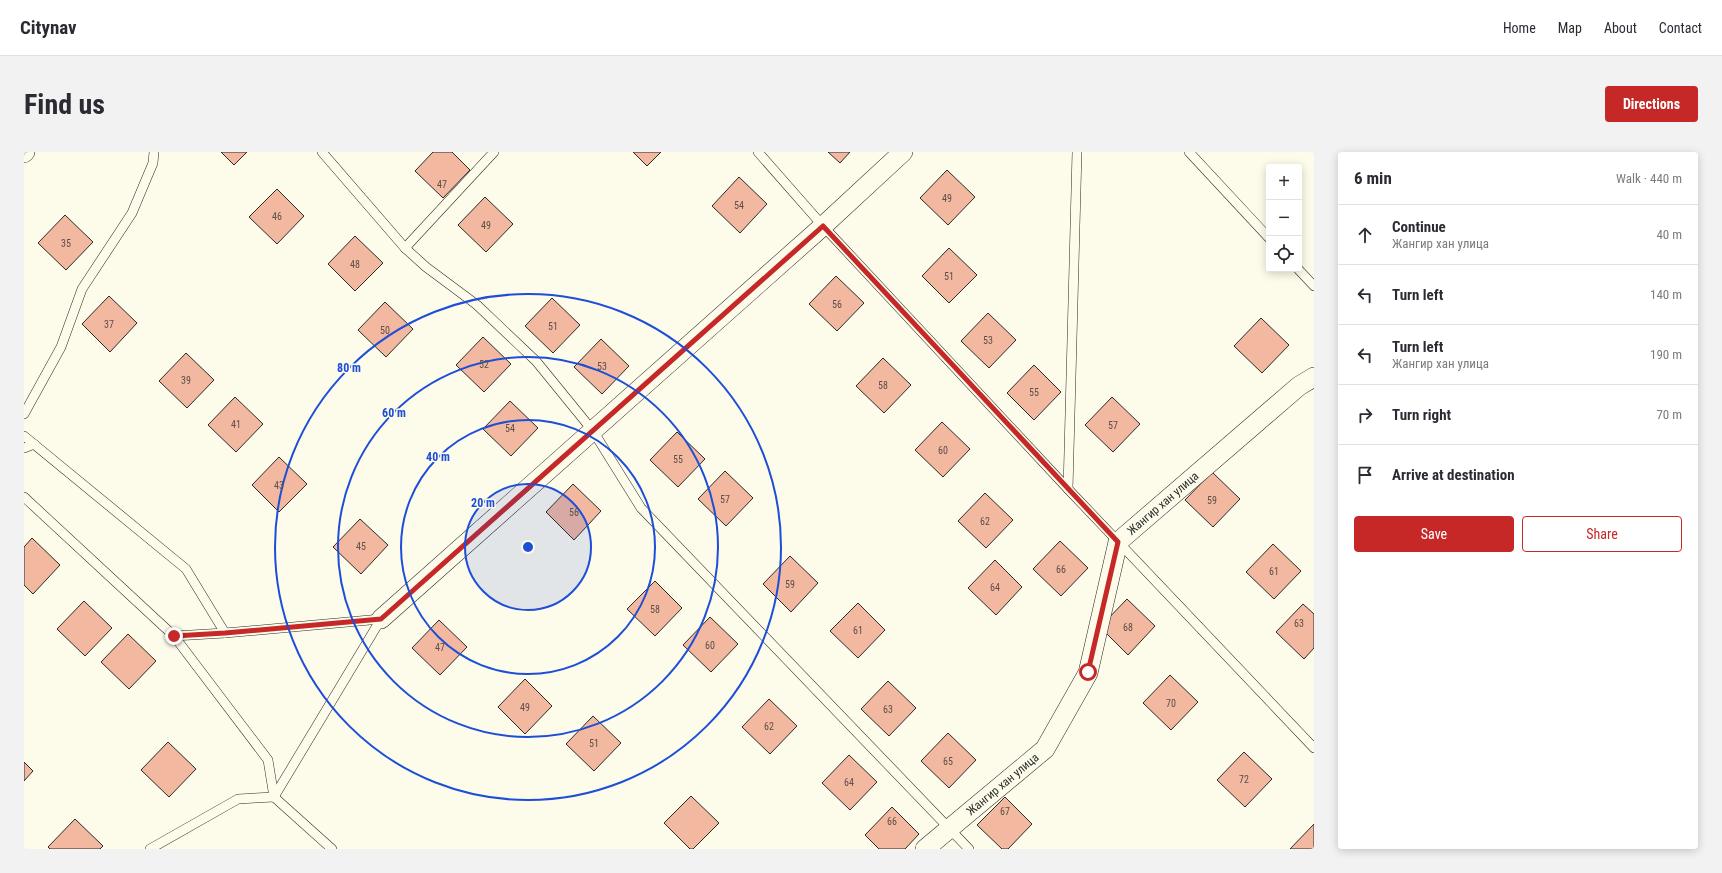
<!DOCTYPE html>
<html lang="en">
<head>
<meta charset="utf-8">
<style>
	body { margin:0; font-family:"Roboto Condensed",sans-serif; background:#f2f2f3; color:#2b2b33 }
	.controls { position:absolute; right:12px; top:12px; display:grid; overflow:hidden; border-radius:4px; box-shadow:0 2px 10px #0003 }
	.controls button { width:36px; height:36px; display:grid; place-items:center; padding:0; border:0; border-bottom:1px solid #e1e1e2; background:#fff; color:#2b2b33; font:20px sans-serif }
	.stop { position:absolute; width:12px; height:12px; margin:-9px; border:3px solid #c62828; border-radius:50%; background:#fff }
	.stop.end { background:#c62828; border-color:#fff; box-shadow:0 1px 4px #0008 }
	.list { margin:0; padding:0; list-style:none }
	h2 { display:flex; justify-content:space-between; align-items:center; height:52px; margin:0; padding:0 16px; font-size:17px }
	h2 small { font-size:13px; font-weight:400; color:#7c7c81 }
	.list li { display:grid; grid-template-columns:26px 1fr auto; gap:12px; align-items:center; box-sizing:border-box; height:60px; padding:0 16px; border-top:1px solid #e1e1e2 }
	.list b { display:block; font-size:15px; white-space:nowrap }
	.list p { margin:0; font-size:13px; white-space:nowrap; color:#7c7c81 }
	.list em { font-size:13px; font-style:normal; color:#7c7c81 }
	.actions { display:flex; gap:8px; padding:12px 16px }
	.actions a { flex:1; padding:9px 0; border:1px solid #c62828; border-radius:4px; text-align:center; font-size:14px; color:#c62828 }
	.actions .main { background:#c62828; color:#fff }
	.icon { flex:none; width:22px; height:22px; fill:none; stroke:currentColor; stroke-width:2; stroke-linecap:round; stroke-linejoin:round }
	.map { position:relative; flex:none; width:1290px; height:697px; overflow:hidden; border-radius:4px }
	header { display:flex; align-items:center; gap:24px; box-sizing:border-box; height:56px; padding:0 20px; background:#fff; border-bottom:1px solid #e1e1e2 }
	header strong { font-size:19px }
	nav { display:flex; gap:22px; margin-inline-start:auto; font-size:14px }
	.intro { display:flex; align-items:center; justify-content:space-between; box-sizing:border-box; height:96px; padding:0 24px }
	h1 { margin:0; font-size:28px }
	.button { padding:10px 18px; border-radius:4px; background:#c62828; color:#fff; font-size:14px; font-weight:700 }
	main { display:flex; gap:24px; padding:0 24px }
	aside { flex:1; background:#fff; border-radius:4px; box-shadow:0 2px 10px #0003 }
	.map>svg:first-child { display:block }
	.building { fill:#f2b8a0; stroke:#2b2b2b }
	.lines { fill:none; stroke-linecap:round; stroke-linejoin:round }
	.lane-casing { stroke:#2b2b2b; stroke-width:10 }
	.street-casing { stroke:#2b2b2b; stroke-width:20 }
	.lane { stroke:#fdfbea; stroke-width:9 }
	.street { stroke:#fdfbea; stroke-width:19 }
	.route { stroke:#c62828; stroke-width:5 }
	.ring { fill:none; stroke:#1d4ed8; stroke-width:2 }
	.labels { text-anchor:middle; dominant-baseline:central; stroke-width:3; stroke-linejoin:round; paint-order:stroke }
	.number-label { font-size:10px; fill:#5d4e48 }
	.street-label { font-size:12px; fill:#2b2b2b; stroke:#fdfbea }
	.centre { fill:#1d4ed8; stroke:#fdfbea; stroke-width:2 }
	.ring-label { font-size:12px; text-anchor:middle; font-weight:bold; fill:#1d4ed8; stroke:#fdfbea; stroke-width:3; stroke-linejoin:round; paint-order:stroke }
</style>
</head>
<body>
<header>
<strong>Citynav</strong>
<nav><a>Home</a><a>Map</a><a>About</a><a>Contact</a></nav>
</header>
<div class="intro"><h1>Find us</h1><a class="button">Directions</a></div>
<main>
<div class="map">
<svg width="1290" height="697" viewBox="0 0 1290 697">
	<rect width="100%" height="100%" fill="#fdfbea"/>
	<g class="building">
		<polygon points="197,0 223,0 210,13"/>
		<polygon points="409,0 428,0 446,18 419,46 391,19"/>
		<polygon points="609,0 637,0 623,14"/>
		<polygon points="804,0 826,0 816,11"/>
		<polygon points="923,18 951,45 924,73 896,46"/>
		<polygon points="715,25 743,52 716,81 688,54"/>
		<polygon points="253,37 280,64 253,92 225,65"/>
		<polygon points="461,45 489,72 462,100 434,73"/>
		<polygon points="41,63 69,90 42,118 14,91"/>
		<polygon points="331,84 359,111 331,139 304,112"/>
		<polygon points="925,96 953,123 925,151 898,124"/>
		<polygon points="812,124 840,151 813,179 785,152"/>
		<polygon points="85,144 113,171 86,200 58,172"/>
		<polygon points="528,146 556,173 529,201 501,174"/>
		<polygon points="361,150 389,177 362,205 334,178"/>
		<polygon points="964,161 992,188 965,216 937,189"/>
		<polygon points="1237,166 1265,193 1238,221 1210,194"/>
		<polygon points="459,185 487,212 460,240 432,213"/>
		<polygon points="577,187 605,214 578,242 550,215"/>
		<polygon points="162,201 190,228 163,256 135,229"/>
		<polygon points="859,206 887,233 860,261 832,234"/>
		<polygon points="1010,213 1037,240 1010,268 983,241"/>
		<polygon points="211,245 239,272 212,300 184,273"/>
		<polygon points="1088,245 1116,272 1089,300 1061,273"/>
		<polygon points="486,249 514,276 487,304 459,277"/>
		<polygon points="918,270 946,297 919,325 891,298"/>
		<polygon points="653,280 681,307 654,335 626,308"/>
		<polygon points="255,305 283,332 255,360 228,333"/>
		<polygon points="701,319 729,346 702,374 674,347"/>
		<polygon points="1188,320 1216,347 1189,375 1161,348"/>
		<polygon points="549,332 577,359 550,388 522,360"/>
		<polygon points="961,341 989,368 962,396 934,369"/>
		<polygon points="336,367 364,393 337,422 309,395"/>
		<polygon points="8,386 36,413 9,442 0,433 0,395"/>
		<polygon points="1036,389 1064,416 1037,444 1009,417"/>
		<polygon points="1249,392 1277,419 1250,447 1222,420"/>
		<polygon points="766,404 794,431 767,460 739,432"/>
		<polygon points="971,408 998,435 972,463 944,436"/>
		<polygon points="631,429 658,456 631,484 603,457"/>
		<polygon points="1103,447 1131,474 1104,503 1076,475"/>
		<polygon points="60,449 88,476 61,504 33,477"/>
		<polygon points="834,451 861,478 834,506 806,479"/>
		<polygon points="1279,452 1290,462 1290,496 1280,507 1252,480"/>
		<polygon points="686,465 714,492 687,520 659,493"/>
		<polygon points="415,468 443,495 416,523 388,496"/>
		<polygon points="104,482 132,509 105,537 77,510"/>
		<polygon points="1146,523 1174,550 1147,578 1119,551"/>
		<polygon points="501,527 528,554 501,582 474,555"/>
		<polygon points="864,529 892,556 865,584 837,557"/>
		<polygon points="745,547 773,574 746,602 718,575"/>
		<polygon points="569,564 597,591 570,619 542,592"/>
		<polygon points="924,581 952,608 925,636 897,609"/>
		<polygon points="144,590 172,617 145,645 117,618"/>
		<polygon points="1220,600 1248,627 1221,655 1193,628"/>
		<polygon points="825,603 853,630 826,658 798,631"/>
		<polygon points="0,610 9,619 0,629"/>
		<polygon points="667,644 695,671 669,697 666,697 640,671"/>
		<polygon points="981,645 1008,672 984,697 978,697 953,673"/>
		<polygon points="868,655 895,682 881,697 855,697 841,683"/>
		<polygon points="51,667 79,694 76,697 26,697 24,695"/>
		<polygon points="1290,672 1290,697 1266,697"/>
	</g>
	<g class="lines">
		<defs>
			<g id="lane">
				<polyline points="298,0 381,96 402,115 453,153 512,209 569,279 617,356 945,697"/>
				<polyline points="734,0 799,74 1044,337 1290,596"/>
				<polyline points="1165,0 1245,86"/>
				<polyline points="381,96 470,0"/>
				<polyline points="1274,117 1290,134"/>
				<polyline points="0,262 37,195 58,137 108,61 129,11 130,0"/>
				<polyline points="0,284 162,417 201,481 357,467"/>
				<polyline points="0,296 10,292"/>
				<polyline points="1044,337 1053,0"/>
				<polyline points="0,345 150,484 244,608 250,645 308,697"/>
				<polyline points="150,484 201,481"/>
				<polyline points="126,697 214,647 250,645 357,467"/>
			</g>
			<g id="street">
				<polyline points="0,1 1,0"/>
				<polyline points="357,467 799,74 879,0"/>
				<path id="s1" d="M901,697L1021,597L1064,521L1094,390L1275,234L1290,225"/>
			</g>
		</defs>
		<use href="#lane" class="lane-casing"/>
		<use href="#street" class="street-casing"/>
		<use href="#lane" class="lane"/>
		<use href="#street" class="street"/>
	</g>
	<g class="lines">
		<polyline class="route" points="150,484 201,481 357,467 799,74 1094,390 1064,520"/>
	</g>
	<circle cx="504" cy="395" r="63" fill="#1d4ed8" fill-opacity=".12"/>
	<g class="ring">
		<circle cx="504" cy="395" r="63"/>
		<circle cx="504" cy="395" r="127"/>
		<circle cx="504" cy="395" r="190"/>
		<circle cx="504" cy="395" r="253"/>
	</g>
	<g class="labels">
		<g class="number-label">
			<text x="418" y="32">47</text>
			<text x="923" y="46">49</text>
			<text x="715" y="53">54</text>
			<text x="253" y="64">46</text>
			<text x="462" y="73">49</text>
			<text x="42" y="91">35</text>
			<text x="331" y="112">48</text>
			<text x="925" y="124">51</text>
			<text x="813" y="152">56</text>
			<text x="85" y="172">37</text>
			<text x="529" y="174">51</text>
			<text x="361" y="178">50</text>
			<text x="964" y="188">53</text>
			<text x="460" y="212">52</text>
			<text x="578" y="214">53</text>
			<text x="162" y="228">39</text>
			<text x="859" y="233">58</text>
			<text x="1010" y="240">55</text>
			<text x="212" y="272">41</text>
			<text x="1089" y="273">57</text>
			<text x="486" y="276">54</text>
			<text x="919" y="298">60</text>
			<text x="654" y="307">55</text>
			<text x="255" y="333">43</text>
			<text x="701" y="347">57</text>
			<text x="1188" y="348">59</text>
			<text x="550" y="360">56</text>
			<text x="961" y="369">62</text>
			<text x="337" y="394">45</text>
			<text x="1037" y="417">66</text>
			<text x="1250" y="419">61</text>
			<text x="766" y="432">59</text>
			<text x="971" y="435">64</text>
			<text x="631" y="457">58</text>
			<text x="1275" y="471">63</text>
			<text x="1104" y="475">68</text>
			<text x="834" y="478">61</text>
			<text x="686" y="493">60</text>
			<text x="416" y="495">47</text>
			<text x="1147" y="551">70</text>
			<text x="501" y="555">49</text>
			<text x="864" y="557">63</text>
			<text x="745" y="574">62</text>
			<text x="570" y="591">51</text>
			<text x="924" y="609">65</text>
			<text x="1220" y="627">72</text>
			<text x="825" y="630">64</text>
			<text x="981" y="659">67</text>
			<text x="868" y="669">66</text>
		</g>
		<g class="street-label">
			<text stroke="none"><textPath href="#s1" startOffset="437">Жангир хан улица</textPath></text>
			<text stroke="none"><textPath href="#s1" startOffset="101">Жангир хан улица</textPath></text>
		</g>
	</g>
	<circle cx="504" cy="395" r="6" class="centre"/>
	<g class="ring-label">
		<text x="325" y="220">80 m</text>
		<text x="370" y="265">60 m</text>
		<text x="414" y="309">40 m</text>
		<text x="459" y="355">20 m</text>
	</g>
</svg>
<div class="controls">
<button>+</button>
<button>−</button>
<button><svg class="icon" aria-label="locate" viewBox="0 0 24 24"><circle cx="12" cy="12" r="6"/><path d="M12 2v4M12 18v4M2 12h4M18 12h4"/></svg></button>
</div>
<div class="stop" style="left:1064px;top:520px"></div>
<div class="stop end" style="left:150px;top:484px"></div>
</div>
<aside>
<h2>6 min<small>Walk · 440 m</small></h2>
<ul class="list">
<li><svg class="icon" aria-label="ahead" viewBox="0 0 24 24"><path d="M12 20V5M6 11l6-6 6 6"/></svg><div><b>Continue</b><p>Жангир хан улица</p></div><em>40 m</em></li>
<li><svg class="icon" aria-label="left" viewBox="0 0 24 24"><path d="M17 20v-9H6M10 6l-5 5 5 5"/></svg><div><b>Turn left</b></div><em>140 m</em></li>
<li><svg class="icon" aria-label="left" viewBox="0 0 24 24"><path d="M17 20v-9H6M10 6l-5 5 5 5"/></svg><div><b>Turn left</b><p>Жангир хан улица</p></div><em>190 m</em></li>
<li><svg class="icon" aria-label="right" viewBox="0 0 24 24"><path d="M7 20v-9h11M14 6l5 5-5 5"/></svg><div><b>Turn right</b></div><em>70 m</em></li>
<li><svg class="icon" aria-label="arrive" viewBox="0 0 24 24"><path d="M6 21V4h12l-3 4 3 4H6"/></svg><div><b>Arrive at destination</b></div></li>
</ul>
<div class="actions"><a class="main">Save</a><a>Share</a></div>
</aside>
</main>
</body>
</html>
